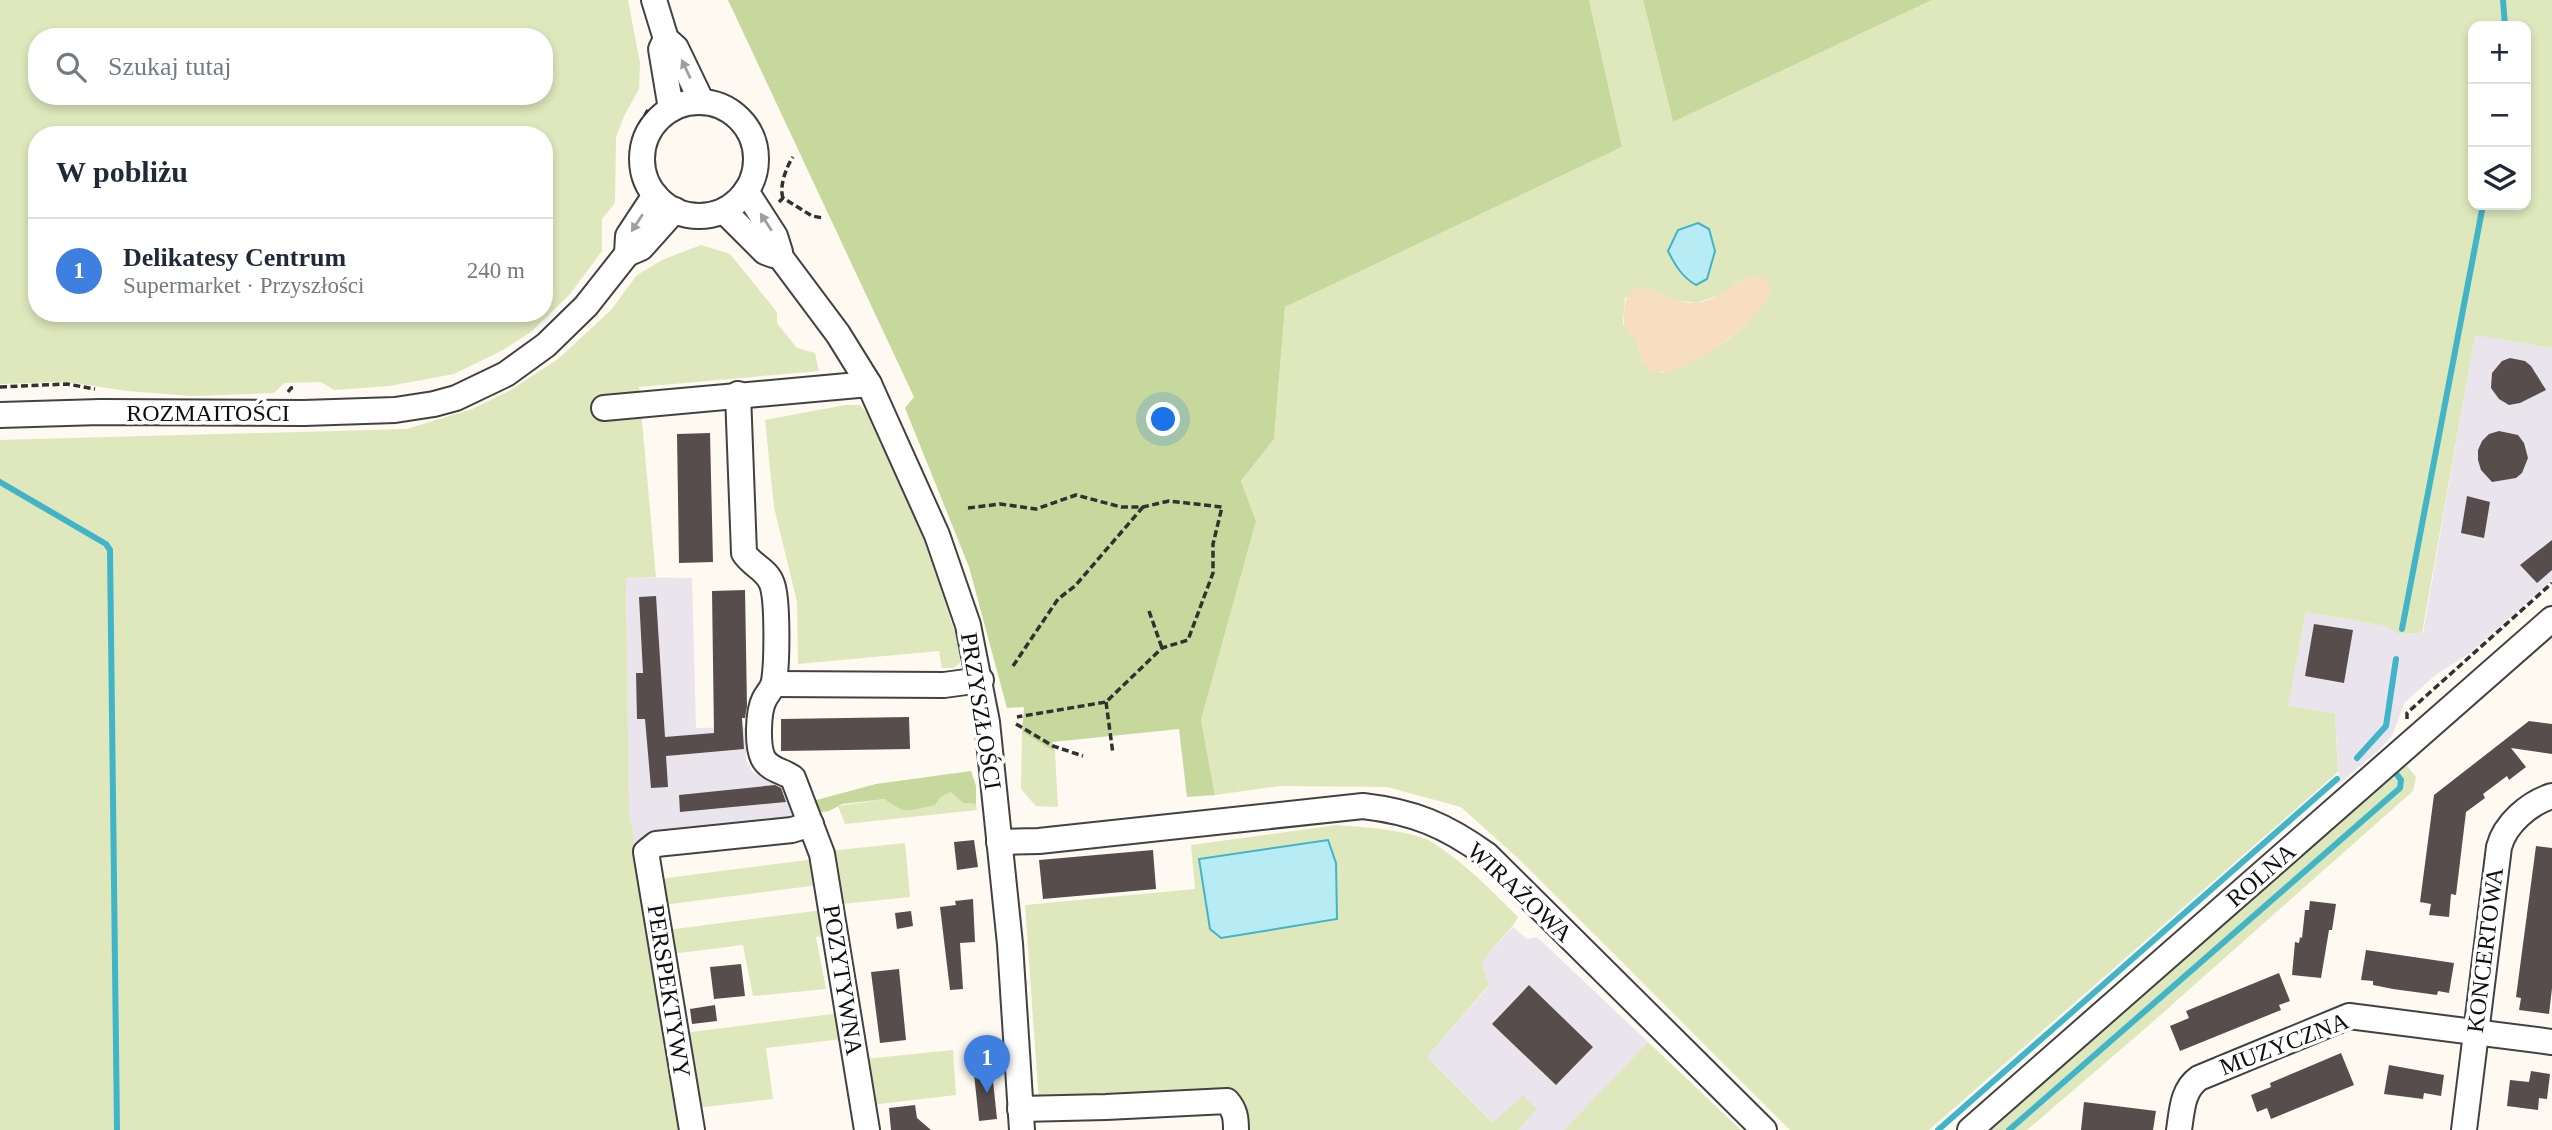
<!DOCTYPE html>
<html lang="pl">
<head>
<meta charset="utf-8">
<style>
	body { margin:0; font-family:Georgia,serif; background:#f6f6f7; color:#1f2937 }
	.controls { position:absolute; right:21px; top:21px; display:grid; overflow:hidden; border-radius:14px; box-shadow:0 4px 10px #0003 }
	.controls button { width:63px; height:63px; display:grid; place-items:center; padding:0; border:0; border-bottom:2px solid #e0e1e3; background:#fff; color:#1f2937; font:35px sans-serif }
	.you { position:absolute; left:1164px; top:420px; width:24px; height:24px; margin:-18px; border:5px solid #fff; border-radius:50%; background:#1a73e8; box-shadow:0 0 0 10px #1a73e833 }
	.badge { display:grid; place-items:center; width:46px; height:46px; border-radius:50%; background:#0b8043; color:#fff; font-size:23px; font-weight:700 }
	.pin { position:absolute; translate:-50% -58px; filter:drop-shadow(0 2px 4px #0008) }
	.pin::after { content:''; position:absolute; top:37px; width:24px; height:21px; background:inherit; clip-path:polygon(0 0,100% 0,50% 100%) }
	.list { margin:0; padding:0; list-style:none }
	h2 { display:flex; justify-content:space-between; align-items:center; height:91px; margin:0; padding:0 28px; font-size:30px }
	h2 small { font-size:23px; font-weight:400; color:#747a83 }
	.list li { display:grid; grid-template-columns:46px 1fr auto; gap:21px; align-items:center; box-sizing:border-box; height:105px; padding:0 28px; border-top:2px solid #e0e1e3 }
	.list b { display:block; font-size:26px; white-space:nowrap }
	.list p { margin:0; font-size:23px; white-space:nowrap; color:#747a83 }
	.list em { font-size:23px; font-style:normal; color:#747a83 }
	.icon { flex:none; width:38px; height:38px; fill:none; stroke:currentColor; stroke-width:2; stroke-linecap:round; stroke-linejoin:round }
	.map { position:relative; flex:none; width:2552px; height:1130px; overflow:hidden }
	.search { position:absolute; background:#fff; box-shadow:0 4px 10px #0003; left:28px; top:28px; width:525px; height:77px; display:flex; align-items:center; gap:18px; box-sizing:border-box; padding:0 24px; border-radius:28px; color:#747a83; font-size:26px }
	.panel { position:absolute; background:#fff; box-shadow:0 4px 10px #0003; left:28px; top:126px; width:525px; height:196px; border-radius:28px }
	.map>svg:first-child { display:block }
	.industrial { fill:#eae4ed }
	.green { fill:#dee8bc; fill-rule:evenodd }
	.forest { fill:#c6d89c }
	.sand { fill:#f8dec0 }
	.water { fill:#b8ecf4; stroke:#42b4c8; stroke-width:2 }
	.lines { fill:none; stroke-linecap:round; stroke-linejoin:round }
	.stream { stroke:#42b4c8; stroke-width:6 }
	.building { fill:#574d4c }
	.minor-casing { stroke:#424242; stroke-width:28 }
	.path { stroke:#313131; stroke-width:3.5; stroke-dasharray:7 3.5; stroke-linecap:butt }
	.minor { stroke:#fff; stroke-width:24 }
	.oneway { fill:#9f9f9f }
	.labels { text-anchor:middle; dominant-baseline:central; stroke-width:7; stroke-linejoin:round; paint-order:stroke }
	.street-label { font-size:24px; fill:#0f0f0f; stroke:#fff }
</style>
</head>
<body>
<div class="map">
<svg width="2552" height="1130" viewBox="0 0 2552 1130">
	<rect width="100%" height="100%" fill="#fef9f1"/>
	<g class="industrial">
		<polygon points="2475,334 2552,348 2552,580 2470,653 2437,674 2405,702 2392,736 2380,749 2339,784 2335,713 2288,706 2306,612 2385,626 2399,634 2423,633"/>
		<polygon points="626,577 692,578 696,728 747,727 746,760 754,774 782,778 804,818 634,842 629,810"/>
		<polygon points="1513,927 1527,939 1537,937 1648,1042 1564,1130 1518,1130 1536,1109 1493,1123 1427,1057 1489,986 1482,965 1486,956"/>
	</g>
	<g class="green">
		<path d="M0,0H628L640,63L639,89L624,116L616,138L615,203L602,219V251L570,294L531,332L503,350L454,374L389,386L334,390L321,382L284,383L274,393L192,396L127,391L67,382L0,384ZM37,37H544V96H37ZM37,135H544V313H37Z"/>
		<path d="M1589,0H1643L1673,122L1932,0H2552V348L2475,335L2422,633L2399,634L2385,626L2306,612L2288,706L2335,713L2338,772L1929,1130H1790L1521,861L1461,807L1387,787L1280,786L1215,795L1201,720L1256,521L1241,481L1274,439L1285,307L1622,147ZM2473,26H2526V205H2473ZM1742,280L1769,295C1742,336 1708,358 1661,373L1642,363L1637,340L1623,324L1625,298L1650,290L1675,300L1697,303L1720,295Z"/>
		<polygon points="701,245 730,254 777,312 777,323 797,348 815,353 819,371 639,387 656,577 626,578 629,810 682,1130 0,1130 0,440 407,429 472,409 509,391 558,359 611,310 637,275 662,260"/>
		<polygon points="845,405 860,405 867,413 922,532 961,651 960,663 953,668 942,668 939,651 798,664 797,602 774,507 765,420"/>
		<polygon points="1022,732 1055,752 1058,807 1036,806 1021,789"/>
		<polygon points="2402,760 2416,777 2413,791 2148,1026 2027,1130 1985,1130"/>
		<polygon points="951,792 963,803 976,804 977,810 845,824 838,806 885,799 935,805 941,797"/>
		<path d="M1337,825C1361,827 1412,830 1432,842C1464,862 1492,891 1518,917C1509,935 1490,946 1482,965L1489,985L1427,1057L1493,1123L1523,1095L1537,1109L1518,1130H1241L1240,1098L1039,1103L1025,905L1195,889L1191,845Z"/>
		<polygon points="905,843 910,897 842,904 829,851"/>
		<polygon points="815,859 818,885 663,905 659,879"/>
		<polygon points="823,910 827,936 816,937 826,989 753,996 743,945 671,954 667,930"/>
		<polygon points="840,1013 842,1039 766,1048 773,1099 696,1108 684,1033"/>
		<polygon points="1648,1042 1741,1130 1564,1130"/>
		<polygon points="953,1050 956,1095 871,1105 865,1059"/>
	</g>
	<g class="forest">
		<polygon points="728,0 1589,0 1622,147 1285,307 1274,439 1241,481 1256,521 1201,720 1215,795 1187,797 1179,729 1052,742 1055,752 1022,732 1024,707 1007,708 969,567 905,408 914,397"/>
		<polygon points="1643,0 1932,0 1673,122"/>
		<path d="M971,771L976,786V804L963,803L951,792L941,797L935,805C909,810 906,816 885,799L842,804L829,811L814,813L809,802L876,784Z"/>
	</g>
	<path class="sand" d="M1762,276L1769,283C1769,287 1770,291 1769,294C1761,321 1677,385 1649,370C1639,364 1640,351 1637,340C1629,335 1623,329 1624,318C1624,260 1665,305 1697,303C1715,301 1726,289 1741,281C1747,277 1755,277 1762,276Z"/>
	<g class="water">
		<path d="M1698,223L1709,229L1715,251L1707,279L1696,285C1682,277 1675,265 1668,251L1678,230Z"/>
		<polygon points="1328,840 1336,863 1337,919 1221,938 1210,929 1199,859"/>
	</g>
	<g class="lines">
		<g class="stream">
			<polyline points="2503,0 2505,26"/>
			<polyline points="0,482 106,544 110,550 117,1130"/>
			<polyline points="2402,629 2483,205"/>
			<polyline points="2357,758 2386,726 2396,659"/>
			<polyline points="1938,1130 2337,779"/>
			<polyline points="2009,1130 2400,788 2401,780 2395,772"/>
		</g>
	</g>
	<g class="building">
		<polygon points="2510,358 2525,361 2531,366 2546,390 2520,403 2509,405 2499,399 2491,388 2492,373 2502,361"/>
		<polygon points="2499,431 2518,435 2524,443 2528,458 2522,473 2516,478 2492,482 2481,470 2478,460 2478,450 2482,441 2489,434"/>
		<polygon points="710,433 713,562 679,563 677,434"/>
		<polygon points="2467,496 2490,502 2484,538 2461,533"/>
		<polygon points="2552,540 2552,570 2537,583 2520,565"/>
		<polygon points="745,590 747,706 745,718 742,718 744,749 666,756 668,787 651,788 645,719 637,719 636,673 643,673 639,597 656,596 665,737 714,733 712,591"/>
		<polygon points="2314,624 2353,630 2344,683 2305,676"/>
		<polygon points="909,717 910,749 781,751 781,719"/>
		<polygon points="2529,721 2552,724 2552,754 2511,748 2526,767 2509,780 2507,776 2483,794 2485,798 2466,812 2456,895 2451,894 2449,917 2429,915 2431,904 2420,902 2434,795"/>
		<polygon points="775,785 781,788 786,802 680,812 679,795"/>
		<polygon points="974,840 978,867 957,870 954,842"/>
		<polygon points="2536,846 2552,848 2552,988 2549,1014 2519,1010 2521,998 2516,997"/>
		<polygon points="1153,850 1156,889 1043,899 1039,860"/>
		<polygon points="973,899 975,942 960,943 963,989 950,990 940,907 956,905 955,901"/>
		<polygon points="2310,901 2336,904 2332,930 2329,930 2321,978 2292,975 2295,942 2299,943 2300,937 2302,938 2305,910 2309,910"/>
		<polygon points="911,911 913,926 897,929 895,913"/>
		<polygon points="2366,950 2454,963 2449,993 2438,991 2437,995 2393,989 2373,985 2373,981 2361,980"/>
		<polygon points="741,964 745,996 714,999 710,967"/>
		<polygon points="899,969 906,1040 880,1043 871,972"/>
		<polygon points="2279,973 2290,1001 2279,1005 2281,1010 2180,1051 2170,1026 2189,1018 2186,1011"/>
		<polygon points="1529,985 1593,1047 1556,1085 1492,1024"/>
		<polygon points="715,1005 717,1021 692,1024 690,1009"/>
		<polygon points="2341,1053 2354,1085 2271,1119 2267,1108 2257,1112 2251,1095 2271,1087 2270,1083"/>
		<polygon points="991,1062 997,1119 979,1121 973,1064"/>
		<polygon points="2389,1065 2444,1075 2441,1096 2424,1093 2423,1099 2384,1094"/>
		<polygon points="2531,1071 2550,1074 2547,1099 2539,1098 2538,1110 2507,1106 2510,1080 2529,1082"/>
		<polygon points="2084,1102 2156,1111 2153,1130 2081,1130"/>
		<polygon points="915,1105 917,1118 931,1130 891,1130 889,1108"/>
	</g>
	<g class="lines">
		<defs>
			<g id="minor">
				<polyline points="654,0 666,39 676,48 702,102"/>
				<polyline points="666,39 661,49 671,109"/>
				<circle cx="699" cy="159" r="57"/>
				<polyline points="746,191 775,236 780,252 779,255 838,334 869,384 937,535 968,625 987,722 1010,944 1022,1130"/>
				<polyline points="724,211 765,252 773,255 779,255"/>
				<polyline points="627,254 628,236 655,195"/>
				<path d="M738,394L744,553C752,566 767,569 772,584C778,600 777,664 774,681C773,689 767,693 764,700C758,712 757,746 763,758C769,770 784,771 793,778L822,854L867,1130"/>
				<polyline points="604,408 869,384"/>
				<polyline points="0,415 100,412 304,413 395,410 434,404 456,398 506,374 546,345 586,306 627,254 641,248 675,210"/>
				<polyline points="774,684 944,685 981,680"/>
				<path d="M999,842L1039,841L1363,806C1414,812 1445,825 1487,855L1764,1130"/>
				<path d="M1020,1109L1106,1107L1227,1101C1235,1110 1236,1118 1236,1130"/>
				<polyline points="692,1130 646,852 656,844 792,830 811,824"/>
				<polyline points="1970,1130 2552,619"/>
				<path d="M2179,1130C2182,1111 2182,1090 2199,1078L2349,1016L2552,1042"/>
				<path d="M2464,1130L2499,847C2505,824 2529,803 2552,796"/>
			</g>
		</defs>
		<use href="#minor" class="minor-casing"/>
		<g class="path">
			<path d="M636,186C628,154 631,138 648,110"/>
			<path d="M783,198C779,187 786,167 793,157"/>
			<polyline points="779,202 783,198 812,216 823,218"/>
			<polyline points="0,387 67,384 95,389"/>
			<polyline points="288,392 291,388 295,387"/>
			<polyline points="968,508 1000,504 1036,509 1076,495 1121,507 1143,507 1169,501 1222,507 1213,544 1213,573 1188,640 1162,648 1106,702 1017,717"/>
			<polyline points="1149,611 1162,648"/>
			<polyline points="1013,666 1058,599 1075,586 1143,507"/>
			<polyline points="1106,702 1113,754"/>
			<polyline points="2407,719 2407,713 2552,583"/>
			<polyline points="1016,724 1053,746 1083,756"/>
		</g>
		<use href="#minor" class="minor"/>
	</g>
	<defs><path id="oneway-solid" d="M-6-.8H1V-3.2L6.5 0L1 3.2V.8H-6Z" transform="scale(1.75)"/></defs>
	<g class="oneway">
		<use href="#oneway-solid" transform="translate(686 69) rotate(-115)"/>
		<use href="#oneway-solid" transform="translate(766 222) rotate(-123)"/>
		<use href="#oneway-solid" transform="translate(637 223) rotate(123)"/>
	</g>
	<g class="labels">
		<g class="street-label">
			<text x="208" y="413">ROZMAITOŚCI</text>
			<text transform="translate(981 711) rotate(81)">PRZYSZŁOŚCI</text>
			<text transform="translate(2261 875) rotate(-41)">ROLNA</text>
			<text transform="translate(1520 892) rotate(43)">WIRAŻOWA</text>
			<text transform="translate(2485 950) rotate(-83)">KONCERTOWA</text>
			<text transform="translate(843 980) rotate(81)">POZYTYWNA</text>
			<text transform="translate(669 991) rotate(81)">PERSPEKTYWY</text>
			<text transform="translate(2284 1044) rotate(-21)">MUZYCZNA</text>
		</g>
	</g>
</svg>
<div class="controls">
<button>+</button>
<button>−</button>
<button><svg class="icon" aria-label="layers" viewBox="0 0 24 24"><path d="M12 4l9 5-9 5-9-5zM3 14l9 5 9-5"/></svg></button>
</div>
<div class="you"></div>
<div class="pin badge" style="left:987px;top:1093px;background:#3f7fe0">1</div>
<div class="search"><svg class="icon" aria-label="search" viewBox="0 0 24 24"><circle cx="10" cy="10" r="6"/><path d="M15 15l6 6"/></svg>Szukaj tutaj</div>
<section class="panel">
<h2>W pobliżu<small></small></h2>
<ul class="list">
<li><span class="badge" style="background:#3f7fe0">1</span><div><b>Delikatesy Centrum</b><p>Supermarket · Przyszłości</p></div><em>240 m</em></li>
</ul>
</section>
</div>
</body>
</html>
